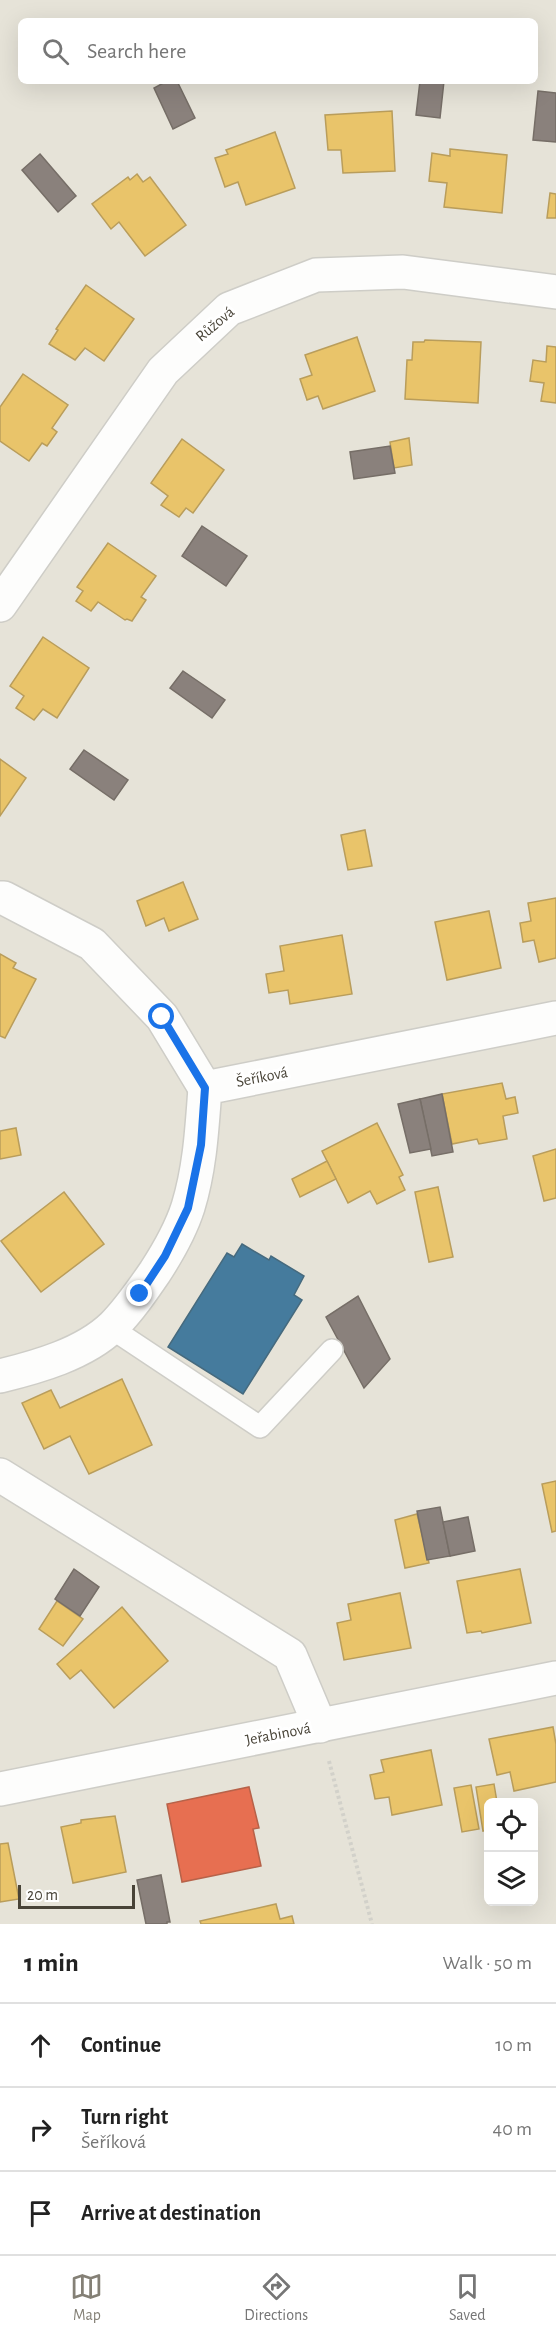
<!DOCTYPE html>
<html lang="en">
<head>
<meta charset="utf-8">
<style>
	body { margin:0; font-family:"Alegreya Sans",sans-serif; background:#f2f2f2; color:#222 }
	.controls { position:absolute; right:18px; bottom:18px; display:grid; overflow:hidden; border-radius:9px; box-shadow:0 6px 24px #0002 }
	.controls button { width:54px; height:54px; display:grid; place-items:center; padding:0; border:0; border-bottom:2px solid #e0e0e0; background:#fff; color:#222; font:30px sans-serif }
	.scale { position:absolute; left:18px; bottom:15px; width:117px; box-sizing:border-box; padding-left:6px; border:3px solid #484337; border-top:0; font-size:16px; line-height:21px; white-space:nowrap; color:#484337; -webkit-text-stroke:4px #fff; paint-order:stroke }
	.stop { position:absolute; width:18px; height:18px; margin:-14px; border:4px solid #1a73e8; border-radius:50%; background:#fff }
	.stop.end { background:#1a73e8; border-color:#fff; box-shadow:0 2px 6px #0008 }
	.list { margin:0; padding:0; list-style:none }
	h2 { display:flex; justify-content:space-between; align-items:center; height:78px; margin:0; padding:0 24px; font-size:26px }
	h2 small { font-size:20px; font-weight:400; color:#767676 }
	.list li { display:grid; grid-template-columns:39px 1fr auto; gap:18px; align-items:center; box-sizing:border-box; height:84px; padding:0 24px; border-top:2px solid #e0e0e0 }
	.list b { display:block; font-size:22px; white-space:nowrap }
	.list p { margin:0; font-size:20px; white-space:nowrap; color:#767676 }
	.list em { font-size:20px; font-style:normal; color:#767676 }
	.icon { flex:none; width:33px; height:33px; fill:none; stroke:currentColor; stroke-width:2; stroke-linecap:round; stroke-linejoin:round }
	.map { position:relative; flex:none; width:556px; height:1924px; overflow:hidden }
	.search { position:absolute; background:#fff; box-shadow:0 6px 24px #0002; left:18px; right:18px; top:18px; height:66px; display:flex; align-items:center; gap:15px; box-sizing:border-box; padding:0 21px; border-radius:9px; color:#767676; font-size:22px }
	.sheet { height:330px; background:#fff }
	nav { display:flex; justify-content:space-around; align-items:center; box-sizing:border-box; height:84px; border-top:2px solid #e0e0e0; background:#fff; font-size:16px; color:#767676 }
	nav a { display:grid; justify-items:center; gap:3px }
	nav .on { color:#848076 }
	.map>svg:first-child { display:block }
	.residential { fill:#e6e3d8; fill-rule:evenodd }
	.homes { fill:#e9c46a; stroke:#b99d5b; stroke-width:1.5 }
	.shops { fill:#e76f51; stroke:#b76249; stroke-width:1.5 }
	.public { fill:#457b9d; stroke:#466a7e; stroke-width:1.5 }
	.industry { fill:#8a817c; stroke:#766e67; stroke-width:1.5 }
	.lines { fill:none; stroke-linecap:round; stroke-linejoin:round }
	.service-casing { stroke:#cecdc7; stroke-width:24 }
	.minor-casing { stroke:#cecdc7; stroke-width:36 }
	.path { stroke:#d2d1ca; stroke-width:4; stroke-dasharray:3 3; stroke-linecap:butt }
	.service { stroke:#fdfdfc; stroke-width:21 }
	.minor { stroke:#fdfdfc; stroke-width:33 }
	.route { stroke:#1a73e8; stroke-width:8 }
	.labels { text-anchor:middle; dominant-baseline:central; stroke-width:6; stroke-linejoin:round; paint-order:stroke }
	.street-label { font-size:16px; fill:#484337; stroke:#fff }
</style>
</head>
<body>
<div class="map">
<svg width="556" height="1924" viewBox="0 0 556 1924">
	<rect width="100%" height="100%" fill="#f2f1eb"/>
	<path class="residential" d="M0,0H556V1924H0ZM21,21H535V81H21ZM488,1802H534V1902H488Z"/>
	<g class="homes">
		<polygon points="392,111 395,171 343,173 341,150 328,150 325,115"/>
		<polygon points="275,132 295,188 246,205 238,182 225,187 215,158 228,154 226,150"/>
		<polygon points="450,149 507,155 502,213 444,207 447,183 429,181 432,153 450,156"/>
		<polygon points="137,174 143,182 150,177 186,225 145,256 119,222 111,229 92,204 128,177 130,180"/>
		<polygon points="550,193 556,194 556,218 547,218"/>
		<polygon points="86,285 134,319 104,361 85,348 75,360 49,344 58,330 56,329"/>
		<polygon points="357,337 375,391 323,409 318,396 307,400 300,379 312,375 305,355"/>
		<polygon points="425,340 481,342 478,403 405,399 407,360 412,360 413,342 424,342"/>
		<polygon points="547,346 556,347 556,403 541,401 544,383 530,381 533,360 546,362"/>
		<polygon points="23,374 68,405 52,428 57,432 47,446 42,443 29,461 0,441 0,407"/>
		<polygon points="409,438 412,465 394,468 390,442"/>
		<polygon points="182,439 224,470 193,513 186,508 179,517 161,505 168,496 151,483"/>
		<polygon points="108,543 156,576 141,597 146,600 132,621 127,619 125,620 98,602 91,611 76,601 83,591 77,587"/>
		<polygon points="43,637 89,668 57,718 43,709 34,720 16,708 24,696 10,686"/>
		<polygon points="0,759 26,778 0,816"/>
		<polygon points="365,830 372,866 348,870 341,835"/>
		<polygon points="183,882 198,919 169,931 164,918 146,926 137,901"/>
		<polygon points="556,898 556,958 539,962 534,940 523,942 520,923 531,921 528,903"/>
		<polygon points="489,911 501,968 447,980 435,922"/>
		<polygon points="342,935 352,994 290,1004 288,990 269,993 266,974 284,971 280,946"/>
		<polygon points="0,954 16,963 13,968 36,979 5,1038 0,1036"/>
		<polygon points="502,1083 506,1099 515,1097 518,1113 503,1116 507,1139 479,1144 477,1139 452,1144 442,1094"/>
		<polygon points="377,1123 403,1175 399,1177 405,1190 377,1204 370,1191 348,1203 322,1151"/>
		<polygon points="16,1128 21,1155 0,1159 0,1131"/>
		<polygon points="556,1149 556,1198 544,1201 533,1156"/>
		<polygon points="327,1161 336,1179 300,1197 292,1179"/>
		<polygon points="438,1187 453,1257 429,1262 415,1192"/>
		<polygon points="64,1192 104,1244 41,1292 1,1241"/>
		<polygon points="122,1379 152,1445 89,1474 70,1436 44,1449 22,1403 51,1390 60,1408"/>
		<polygon points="556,1481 556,1531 552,1532 542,1484"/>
		<polygon points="417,1514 429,1563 405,1568 395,1520"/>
		<polygon points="520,1569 531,1623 482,1633 481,1631 467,1633 457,1581"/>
		<polygon points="400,1593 411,1648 344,1660 337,1623 351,1620 348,1604"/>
		<polygon points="57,1601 83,1619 63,1646 39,1629"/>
		<polygon points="122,1607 168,1661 114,1708 81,1670 70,1679 57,1664"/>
		<polygon points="553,1727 556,1744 556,1782 514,1791 510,1772 497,1775 489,1739"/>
		<polygon points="431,1750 442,1805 392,1815 389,1797 375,1799 370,1775 384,1772 381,1760"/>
		<polygon points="494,1784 497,1802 488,1802 488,1830 483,1831 476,1787"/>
		<polygon points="471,1785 479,1829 462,1832 454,1788"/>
		<polygon points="115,1816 126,1872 73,1883 61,1827 81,1823 81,1820"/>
		<polygon points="8,1843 19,1899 0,1902 0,1844"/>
		<polygon points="276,1904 280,1919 292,1916 294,1924 201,1924 200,1921"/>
	</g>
	<polygon class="shops" points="249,1787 259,1828 253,1829 261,1866 182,1882 167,1804"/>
	<polygon class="public" points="242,1244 269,1260 271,1256 304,1276 294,1295 302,1300 243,1394 168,1347 227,1253 234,1257"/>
	<g class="industry">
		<polygon points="167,81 177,81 195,118 173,129 154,88"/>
		<polygon points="420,81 444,81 440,118 416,115"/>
		<polygon points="538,91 556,93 556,142 533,140"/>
		<polygon points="40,154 76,196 58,212 22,170"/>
		<polygon points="390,446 395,473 354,479 350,452"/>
		<polygon points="202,526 247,556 226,586 182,556"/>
		<polygon points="183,671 225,700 212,718 170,688"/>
		<polygon points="84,750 128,780 114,800 70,769"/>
		<polygon points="442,1094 453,1152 432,1156 420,1099"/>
		<polygon points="420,1099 431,1149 410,1153 398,1104"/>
		<polygon points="358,1296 390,1359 364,1388 326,1317"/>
		<polygon points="440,1507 450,1556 427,1560 417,1511"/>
		<polygon points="468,1517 475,1551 450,1556 443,1522"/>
		<polygon points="74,1569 99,1587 80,1616 55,1599"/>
		<polygon points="161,1875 170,1922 167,1922 167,1924 146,1924 137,1880"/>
	</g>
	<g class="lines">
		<defs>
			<polyline id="service" points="111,1328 260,1427 332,1350"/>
			<g id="minor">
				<polyline points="0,605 163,371 229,309 316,275 403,272 556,292"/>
				<polyline points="0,898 4,898 92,944 162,1017 205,1088"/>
				<path d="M0,1376C37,1367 84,1354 113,1326C129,1310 142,1291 155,1272C168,1252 181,1229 188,1207C200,1168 202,1128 205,1088L556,1018"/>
				<polyline points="0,1475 290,1655 320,1726"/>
				<polyline points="0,1789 556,1678"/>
			</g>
		</defs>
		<use href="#service" class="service-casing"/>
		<use href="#minor" class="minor-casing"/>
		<polyline class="path" points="329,1761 372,1924"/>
		<use href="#service" class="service"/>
		<use href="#minor" class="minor"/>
	</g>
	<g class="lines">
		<polyline class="route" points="140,1294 165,1256 188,1208 201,1145 205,1088 162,1017"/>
	</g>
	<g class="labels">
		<g class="street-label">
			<text transform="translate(215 324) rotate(-40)">Růžová</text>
			<text transform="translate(262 1077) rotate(-11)">Šeříková</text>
			<text transform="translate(278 1734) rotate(-11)">Jeřabinová</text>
		</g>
	</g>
</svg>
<div class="controls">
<button><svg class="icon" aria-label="locate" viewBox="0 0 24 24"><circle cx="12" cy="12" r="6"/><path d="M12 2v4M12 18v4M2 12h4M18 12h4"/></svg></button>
<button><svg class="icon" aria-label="layers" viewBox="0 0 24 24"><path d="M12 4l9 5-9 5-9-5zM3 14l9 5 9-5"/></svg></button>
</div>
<div class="scale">20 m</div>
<div class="stop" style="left:162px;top:1017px"></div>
<div class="stop end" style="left:140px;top:1294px"></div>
<div class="search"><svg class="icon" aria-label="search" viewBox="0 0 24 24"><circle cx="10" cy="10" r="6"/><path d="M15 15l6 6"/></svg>Search here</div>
</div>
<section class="sheet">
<h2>1 min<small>Walk · 50 m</small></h2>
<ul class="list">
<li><svg class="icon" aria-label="ahead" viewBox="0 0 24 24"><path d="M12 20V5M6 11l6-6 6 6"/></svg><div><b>Continue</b></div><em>10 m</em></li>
<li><svg class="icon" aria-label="right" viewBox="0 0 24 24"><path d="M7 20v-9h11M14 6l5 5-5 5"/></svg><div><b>Turn right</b><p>Šeříková</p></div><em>40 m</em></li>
<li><svg class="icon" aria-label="arrive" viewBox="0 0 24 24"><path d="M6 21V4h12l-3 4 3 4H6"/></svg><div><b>Arrive at destination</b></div></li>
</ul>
</section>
<nav>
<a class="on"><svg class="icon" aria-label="map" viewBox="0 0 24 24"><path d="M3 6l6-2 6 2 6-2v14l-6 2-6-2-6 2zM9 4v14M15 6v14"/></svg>Map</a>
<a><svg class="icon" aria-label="directions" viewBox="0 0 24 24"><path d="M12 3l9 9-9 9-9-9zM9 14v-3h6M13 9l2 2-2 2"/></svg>Directions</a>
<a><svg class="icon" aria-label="saved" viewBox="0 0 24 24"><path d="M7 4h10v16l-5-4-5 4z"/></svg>Saved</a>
</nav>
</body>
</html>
